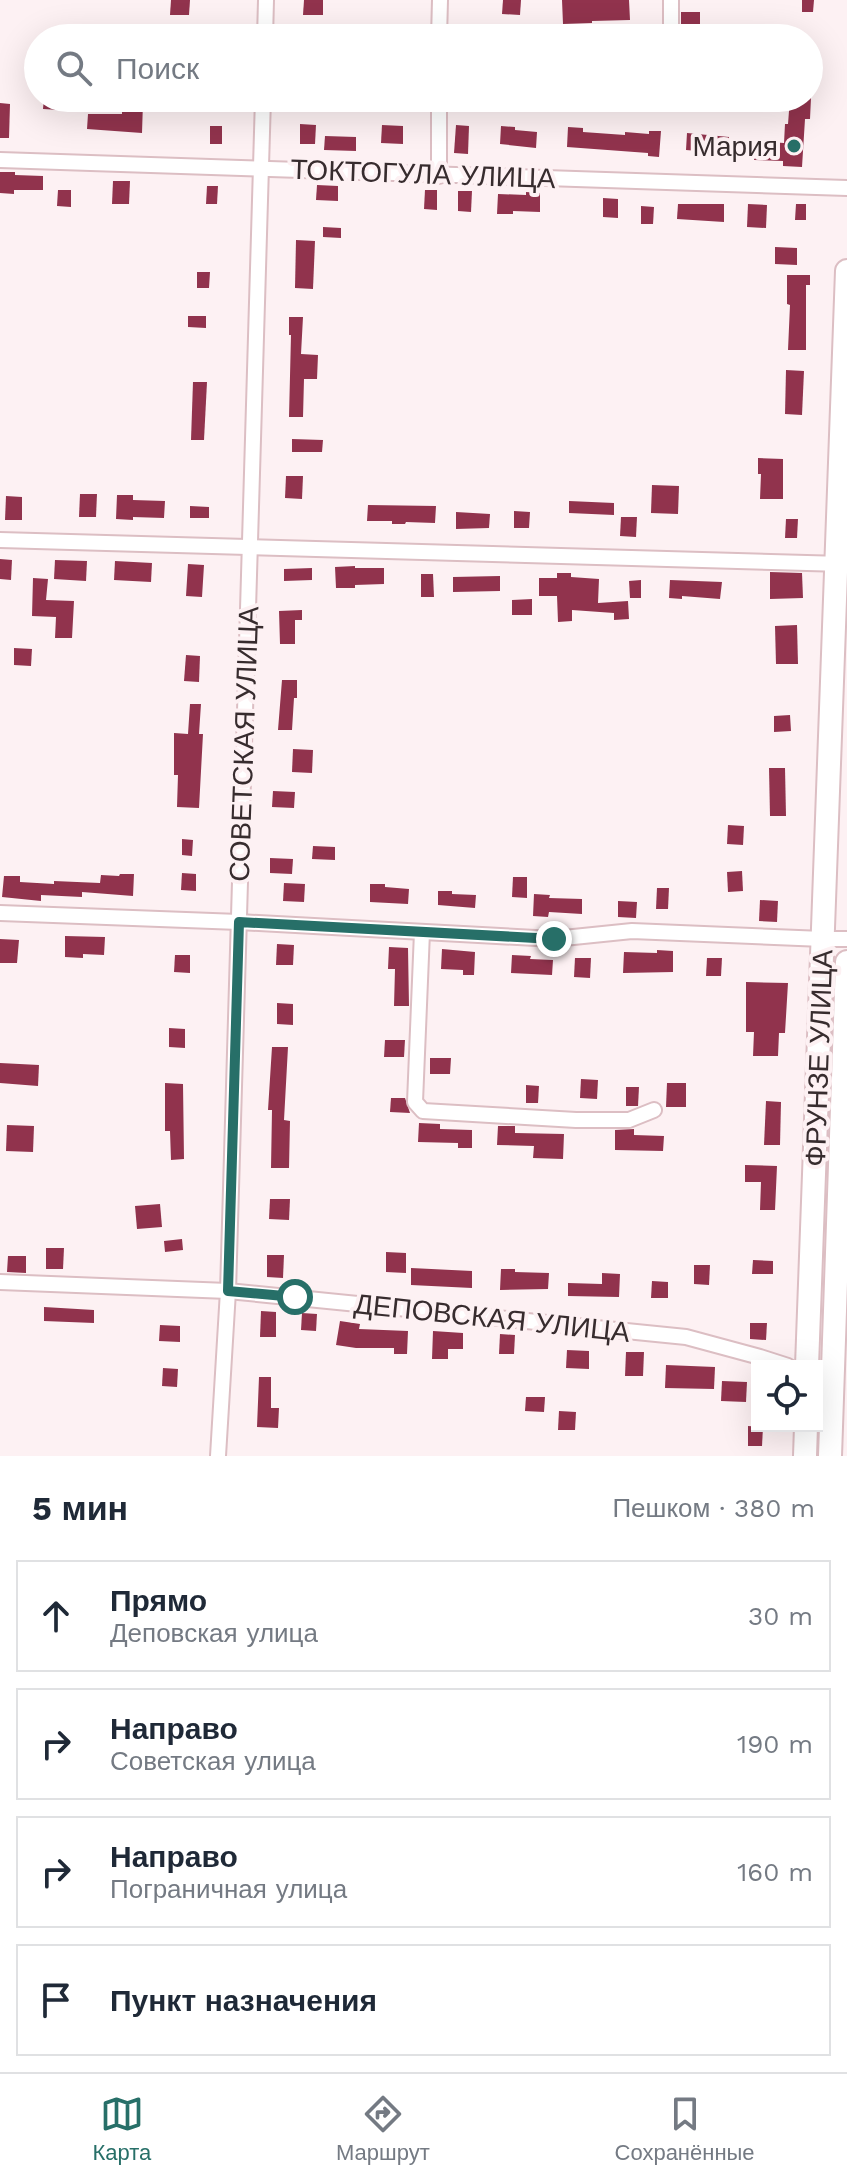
<!DOCTYPE html>
<html lang="ru">
<head>
<meta charset="utf-8">
<style>
	body { margin:0; font-family:"Work Sans",sans-serif; background:#f6f6f7; color:#1f2937 }
	.controls { position:absolute; right:24px; bottom:24px; display:grid; overflow:hidden; border-radius:0px; box-shadow:0 8px 32px #0002 }
	.controls button { width:72px; height:72px; display:grid; place-items:center; padding:0; border:0; border-bottom:2px solid #e0e1e3; background:#fff; color:#1f2937; font:40px sans-serif }
	.stop { position:absolute; width:24px; height:24px; margin:-18px; border:6px solid #276f68; border-radius:50%; background:#fff }
	.stop.end { background:#276f68; border-color:#fff; box-shadow:0 2px 8px #0008 }
	.list { margin:0; padding:0; list-style:none }
	h2 { display:flex; justify-content:space-between; align-items:center; height:104px; margin:0; padding:0 32px; font-size:34px }
	h2 small { font-size:26px; font-weight:400; color:#747a83 }
	.list li { display:grid; grid-template-columns:52px 1fr auto; gap:24px; align-items:center; box-sizing:border-box; height:112px; margin:0 16px 16px; padding:0 16px; border:2px solid #e0e1e3; border-radius:0px }
	.list b { display:block; font-size:30px; white-space:nowrap }
	.list p { margin:0; font-size:26px; white-space:nowrap; color:#747a83 }
	.list em { font-size:26px; font-style:normal; color:#747a83 }
	.icon { flex:none; width:44px; height:44px; fill:none; stroke:currentColor; stroke-width:2; stroke-linecap:round; stroke-linejoin:round }
	.map { position:relative; flex:none; width:847px; height:1456px; overflow:hidden }
	.search { position:absolute; background:#fff; box-shadow:0 8px 32px #0002; left:24px; right:24px; top:24px; height:88px; display:flex; align-items:center; gap:20px; box-sizing:border-box; padding:0 28px; border-radius:44px; color:#747a83; font-size:30px }
	.sheet { height:616px; background:#fff }
	nav { display:flex; justify-content:space-around; align-items:center; box-sizing:border-box; height:112px; border-top:2px solid #e0e1e3; background:#fff; font-size:22px; color:#747a83 }
	nav a { display:grid; justify-items:center; gap:4px }
	nav .on { color:#276f68 }
	.map>svg:first-child { display:block }
	.building { fill:#91334d }
	.lines { fill:none; stroke-linecap:round; stroke-linejoin:round }
	.street-casing { stroke:#dcbec3; stroke-width:18 }
	.primary-casing { stroke:#dcbec3; stroke-width:26 }
	.street { stroke:#fff; stroke-width:14 }
	.primary { stroke:#fff; stroke-width:22 }
	.route { stroke:#276f68; stroke-width:10 }
	.poi-dot { fill:#276f68; stroke:#fdf1f3; stroke-width:3 }
	.labels { text-anchor:middle; dominant-baseline:central; stroke-width:8; stroke-linejoin:round; paint-order:stroke }
	.poi-label { font-size:28px; fill:#372c2e; stroke:#fdf1f3; text-anchor:end }
	.street-label { font-size:28px; fill:#372c2e; stroke:#fdf1f3 }
</style>
</head>
<body>
<div class="map">
<svg width="847" height="1456" viewBox="0 0 847 1456">
	<rect width="100%" height="100%" fill="#fdf1f3"/>
	<g class="building">
		<polygon points="171,0 190,0 189,15 170,15"/>
		<polygon points="304,0 323,0 323,15 303,15"/>
		<polygon points="503,0 521,0 520,15 502,14"/>
		<polygon points="562,0 629,0 630,20 592,21 592,23 563,24"/>
		<polygon points="802,0 814,0 813,12 802,12"/>
		<rect x="681" y="12" width="19" height="18"/>
		<polygon points="44,98 60,98 60,110 43,109"/>
		<polygon points="790,98 811,98 810,119 805,119 802,167 783,166 783,161 754,160 754,141 784,143 785,124 788,124"/>
		<polygon points="122,102 143,102 142,133 87,129 88,114 122,114"/>
		<polygon points="0,103 10,104 9,138 0,138"/>
		<polygon points="300,124 316,125 315,144 300,144"/>
		<polygon points="382,125 403,126 403,144 381,143"/>
		<polygon points="456,125 469,126 468,154 454,153"/>
		<rect x="210" y="126" width="12" height="18"/>
		<polygon points="501,126 515,127 515,130 537,132 536,148 500,144"/>
		<polygon points="568,127 583,128 583,132 625,135 625,132 649,134 649,131 661,131 659,157 648,156 648,153 567,147"/>
		<polygon points="687,133 729,137 728,156 710,155 710,152 686,150"/>
		<polygon points="325,136 356,137 356,151 324,150"/>
		<polygon points="0,172 15,172 15,175 43,176 43,190 14,190 14,194 0,193"/>
		<polygon points="113,181 130,181 129,204 112,204"/>
		<polygon points="317,185 338,186 338,201 316,200"/>
		<polygon points="207,186 218,186 217,204 206,204"/>
		<polygon points="58,190 71,190 71,207 57,206"/>
		<polygon points="425,190 437,190 437,210 424,209"/>
		<polygon points="458,191 472,191 471,212 458,211"/>
		<polygon points="526,192 540,193 540,212 513,211 513,214 497,214 498,194 526,195"/>
		<polygon points="603,198 618,199 618,218 603,217"/>
		<polygon points="678,204 724,204 724,222 677,219"/>
		<polygon points="748,204 767,205 766,228 747,227"/>
		<polygon points="796,204 806,204 806,220 795,220"/>
		<polygon points="641,206 654,207 653,224 641,224"/>
		<polygon points="323,227 341,228 341,238 323,237"/>
		<polygon points="296,240 315,241 313,289 295,288"/>
		<polygon points="775,247 797,248 797,265 775,264"/>
		<polygon points="197,272 210,272 209,288 197,288"/>
		<polygon points="787,275 810,275 810,285 806,285 806,350 788,350 790,305 787,304"/>
		<polygon points="188,316 206,316 206,328 188,327"/>
		<polygon points="289,317 303,317 301,354 318,355 317,379 304,379 303,417 289,417 291,335 289,335"/>
		<polygon points="786,370 804,371 802,415 785,414"/>
		<polygon points="193,382 207,382 204,440 191,440"/>
		<polygon points="292,439 323,440 322,452 292,452"/>
		<polygon points="758,458 783,459 783,499 760,499 761,474 758,474"/>
		<polygon points="286,476 303,476 302,499 285,498"/>
		<polygon points="652,485 679,486 678,514 651,513"/>
		<polygon points="80,494 97,494 96,517 79,517"/>
		<polygon points="117,495 133,495 133,500 165,501 164,518 133,517 133,520 116,519"/>
		<polygon points="6,496 22,497 22,520 5,520"/>
		<polygon points="569,501 614,503 614,515 569,513"/>
		<polygon points="368,505 436,506 435,523 406,522 405,524 392,524 392,521 367,521"/>
		<polygon points="190,506 209,507 209,518 190,518"/>
		<polygon points="514,511 530,512 529,528 514,528"/>
		<polygon points="456,512 490,514 489,528 456,529"/>
		<polygon points="621,517 637,517 636,537 620,536"/>
		<polygon points="786,519 798,519 797,538 785,538"/>
		<polygon points="0,559 12,560 11,580 0,579"/>
		<polygon points="55,560 87,561 86,581 54,579"/>
		<polygon points="115,561 152,563 151,582 114,580"/>
		<polygon points="188,564 204,565 202,597 186,596"/>
		<polygon points="355,566 355,568 384,568 384,584 355,585 355,588 336,588 335,567"/>
		<polygon points="312,568 312,580 284,581 284,569"/>
		<polygon points="770,572 802,573 803,598 770,599"/>
		<polygon points="557,573 571,573 571,577 599,579 598,603 628,601 629,619 614,620 614,613 572,610 572,621 558,622 557,596 539,596 539,578 557,578"/>
		<polygon points="421,574 433,574 434,597 421,597"/>
		<polygon points="500,576 500,591 453,592 453,577"/>
		<polygon points="33,578 48,579 46,600 74,601 72,638 55,638 56,617 32,616"/>
		<polygon points="641,580 641,598 630,598 629,581"/>
		<polygon points="670,580 722,582 720,599 682,596 682,599 669,598"/>
		<polygon points="532,599 532,615 512,615 512,600"/>
		<polygon points="302,610 302,620 295,620 295,644 280,644 279,611"/>
		<polygon points="797,625 798,664 776,664 775,626"/>
		<polygon points="14,648 32,649 31,666 14,665"/>
		<polygon points="186,655 200,656 199,682 184,681"/>
		<polygon points="282,680 297,680 297,698 294,698 292,730 278,730"/>
		<polygon points="190,704 201,704 199,734 203,734 199,808 177,807 178,775 174,775 174,733 188,734"/>
		<polygon points="790,715 791,731 774,732 774,716"/>
		<polygon points="293,749 313,750 312,773 292,772"/>
		<polygon points="769,768 785,768 786,816 770,816"/>
		<polygon points="273,791 295,792 294,808 272,807"/>
		<polygon points="728,825 744,826 743,845 727,844"/>
		<polygon points="182,839 193,840 192,856 182,855"/>
		<polygon points="313,846 335,847 335,860 312,859"/>
		<polygon points="270,858 293,859 292,874 270,873"/>
		<polygon points="742,871 743,891 728,892 727,872"/>
		<polygon points="182,873 196,874 196,891 181,890"/>
		<polygon points="120,874 134,874 133,896 82,892 82,897 41,895 41,901 2,897 4,876 20,876 20,882 54,884 54,881 100,883 101,875 119,876"/>
		<polygon points="513,877 527,877 527,898 512,897"/>
		<polygon points="284,883 305,884 304,902 283,901"/>
		<polygon points="370,884 385,884 385,887 409,889 408,904 370,902"/>
		<polygon points="657,888 669,888 668,909 656,909"/>
		<polygon points="438,891 452,891 452,894 476,895 475,908 438,905"/>
		<polygon points="534,894 550,895 549,898 582,899 582,914 549,912 548,917 533,916"/>
		<polygon points="760,900 778,901 777,922 759,921"/>
		<polygon points="618,901 637,902 636,918 618,917"/>
		<polygon points="65,936 105,937 104,955 83,954 83,958 65,957"/>
		<polygon points="0,939 19,940 17,963 0,963"/>
		<polygon points="277,944 294,945 293,965 276,965"/>
		<polygon points="389,947 408,948 409,1006 394,1006 395,969 388,969"/>
		<polygon points="442,949 475,952 474,975 463,975 463,970 441,969"/>
		<polygon points="657,950 673,951 673,972 623,973 624,952 657,953"/>
		<polygon points="175,955 190,955 190,973 174,972"/>
		<polygon points="512,955 531,956 530,959 553,960 552,975 511,973"/>
		<polygon points="575,958 591,958 590,978 574,977"/>
		<polygon points="707,958 722,958 721,976 706,976"/>
		<polygon points="746,982 788,983 785,1033 779,1033 778,1056 753,1056 754,1032 746,1032"/>
		<polygon points="277,1003 293,1004 293,1025 277,1024"/>
		<polygon points="169,1028 185,1029 185,1048 169,1047"/>
		<polygon points="385,1040 405,1040 404,1057 384,1057"/>
		<polygon points="272,1047 288,1047 284,1120 290,1121 289,1168 271,1168 272,1110 268,1110"/>
		<polygon points="430,1058 451,1058 450,1074 430,1074"/>
		<polygon points="0,1063 39,1065 38,1086 0,1083"/>
		<polygon points="581,1079 598,1080 597,1099 580,1098"/>
		<polygon points="165,1083 183,1084 184,1159 171,1160 170,1131 165,1131"/>
		<polygon points="667,1083 686,1083 686,1107 666,1107"/>
		<polygon points="526,1085 539,1086 538,1103 526,1103"/>
		<polygon points="626,1087 639,1087 638,1106 626,1106"/>
		<polygon points="391,1098 405,1098 410,1113 390,1112"/>
		<polygon points="766,1101 781,1102 780,1145 764,1145"/>
		<polygon points="419,1123 440,1124 440,1129 472,1130 472,1148 458,1148 458,1143 418,1142"/>
		<polygon points="7,1125 34,1126 33,1152 6,1151"/>
		<polygon points="498,1126 515,1126 515,1133 564,1134 563,1159 533,1158 534,1146 497,1145"/>
		<polygon points="634,1129 634,1135 664,1136 663,1151 615,1150 615,1130"/>
		<polygon points="745,1165 777,1166 775,1210 760,1210 761,1182 745,1182"/>
		<polygon points="270,1199 290,1199 289,1220 269,1219"/>
		<polygon points="160,1204 162,1227 137,1229 135,1206"/>
		<polygon points="182,1239 183,1250 165,1252 164,1241"/>
		<polygon points="46,1248 64,1248 63,1269 46,1269"/>
		<polygon points="386,1252 406,1253 406,1273 386,1272"/>
		<polygon points="267,1255 284,1255 283,1278 267,1277"/>
		<polygon points="8,1256 26,1256 26,1273 7,1272"/>
		<polygon points="753,1260 773,1261 773,1274 752,1274"/>
		<polygon points="694,1265 710,1265 709,1285 694,1284"/>
		<polygon points="411,1268 472,1271 472,1288 411,1285"/>
		<polygon points="501,1269 515,1269 515,1272 549,1273 548,1289 500,1290"/>
		<polygon points="602,1273 620,1274 619,1297 568,1296 568,1283 602,1284"/>
		<polygon points="652,1281 668,1282 668,1298 651,1298"/>
		<polygon points="44,1307 94,1310 94,1323 44,1321"/>
		<polygon points="261,1311 276,1312 276,1337 260,1337"/>
		<polygon points="302,1313 317,1314 316,1331 301,1330"/>
		<polygon points="340,1321 360,1324 359,1329 408,1331 407,1354 394,1354 394,1348 356,1348 336,1345"/>
		<polygon points="750,1323 767,1323 766,1340 750,1339"/>
		<polygon points="160,1325 180,1326 180,1342 159,1341"/>
		<polygon points="433,1331 463,1333 463,1349 448,1349 448,1359 432,1359"/>
		<polygon points="500,1334 515,1335 514,1354 499,1354"/>
		<polygon points="567,1350 589,1351 589,1369 566,1368"/>
		<polygon points="626,1352 644,1352 643,1376 625,1376"/>
		<polygon points="666,1365 715,1367 714,1389 665,1388"/>
		<polygon points="163,1368 178,1369 177,1387 162,1386"/>
		<polygon points="259,1377 271,1377 271,1408 279,1408 278,1428 257,1427"/>
		<polygon points="722,1381 747,1382 746,1402 721,1401"/>
		<polygon points="526,1397 545,1397 544,1412 525,1411"/>
		<polygon points="559,1411 576,1412 575,1430 558,1430"/>
		<polygon points="748,1426 763,1427 762,1446 748,1446"/>
	</g>
	<g class="lines">
		<defs>
			<g id="street">
				<polyline points="671,0 671,38"/>
				<polyline points="265,38 266,0"/>
				<polyline points="439,38 440,0"/>
				<polyline points="0,160 847,188"/>
				<polyline points="439,176 439,98"/>
				<polyline points="0,540 843,564"/>
				<polyline points="0,913 239,922 554,939 632,931 823,939 847,939"/>
				<polyline points="422,932 415,1102 423,1111 576,1120 629,1120 654,1110"/>
				<polyline points="0,1282 228,1291 686,1337 760,1357 788,1366"/>
				<polyline points="218,1456 228,1291 263,98"/>
			</g>
			<g id="primary">
				<polyline points="807,1366 847,271"/>
				<polyline points="805,1456 806,1426"/>
				<polyline points="830,1456 847,962"/>
			</g>
		</defs>
		<use href="#street" class="street-casing"/>
		<use href="#primary" class="primary-casing"/>
		<use href="#street" class="street"/>
		<use href="#primary" class="primary"/>
	</g>
	<g class="lines">
		<polyline class="route" points="295,1297 228,1291 239,922 554,939"/>
	</g>
	<circle class="poi-dot" cx="794" cy="146" r="8"/>
	<g class="labels">
		<g class="poi-label">
			<text x="778" y="146">Мария</text>
		</g>
		<g class="street-label">
			<text transform="translate(423 174) rotate(2)">ТОКТОГУЛА УЛИЦА</text>
			<text transform="translate(244 744) rotate(-88)">СОВЕТСКАЯ УЛИЦА</text>
			<text transform="translate(819 1058) rotate(-88)">ФРУНЗЕ УЛИЦА</text>
			<text transform="translate(492 1318) rotate(6)">ДЕПОВСКАЯ УЛИЦА</text>
		</g>
	</g>
</svg>
<div class="controls">
<button><svg class="icon" aria-label="locate" viewBox="0 0 24 24"><circle cx="12" cy="12" r="6"/><path d="M12 2v4M12 18v4M2 12h4M18 12h4"/></svg></button>
</div>
<div class="stop" style="left:295px;top:1297px"></div>
<div class="stop end" style="left:554px;top:939px"></div>
<div class="search"><svg class="icon" aria-label="search" viewBox="0 0 24 24"><circle cx="10" cy="10" r="6"/><path d="M15 15l6 6"/></svg>Поиск</div>
</div>
<section class="sheet">
<h2>5 мин<small>Пешком · 380 m</small></h2>
<ul class="list">
<li><svg class="icon" aria-label="ahead" viewBox="0 0 24 24"><path d="M12 20V5M6 11l6-6 6 6"/></svg><div><b>Прямо</b><p>Деповская улица</p></div><em>30 m</em></li>
<li><svg class="icon" aria-label="right" viewBox="0 0 24 24"><path d="M7 20v-9h11M14 6l5 5-5 5"/></svg><div><b>Направо</b><p>Советская улица</p></div><em>190 m</em></li>
<li><svg class="icon" aria-label="right" viewBox="0 0 24 24"><path d="M7 20v-9h11M14 6l5 5-5 5"/></svg><div><b>Направо</b><p>Пограничная улица</p></div><em>160 m</em></li>
<li><svg class="icon" aria-label="arrive" viewBox="0 0 24 24"><path d="M6 21V4h12l-3 4 3 4H6"/></svg><div><b>Пункт назначения</b></div></li>
</ul>
</section>
<nav>
<a class="on"><svg class="icon" aria-label="map" viewBox="0 0 24 24"><path d="M3 6l6-2 6 2 6-2v14l-6 2-6-2-6 2zM9 4v14M15 6v14"/></svg>Карта</a>
<a><svg class="icon" aria-label="directions" viewBox="0 0 24 24"><path d="M12 3l9 9-9 9-9-9zM9 14v-3h6M13 9l2 2-2 2"/></svg>Маршрут</a>
<a><svg class="icon" aria-label="saved" viewBox="0 0 24 24"><path d="M7 4h10v16l-5-4-5 4z"/></svg>Сохранённые</a>
</nav>
</body>
</html>
